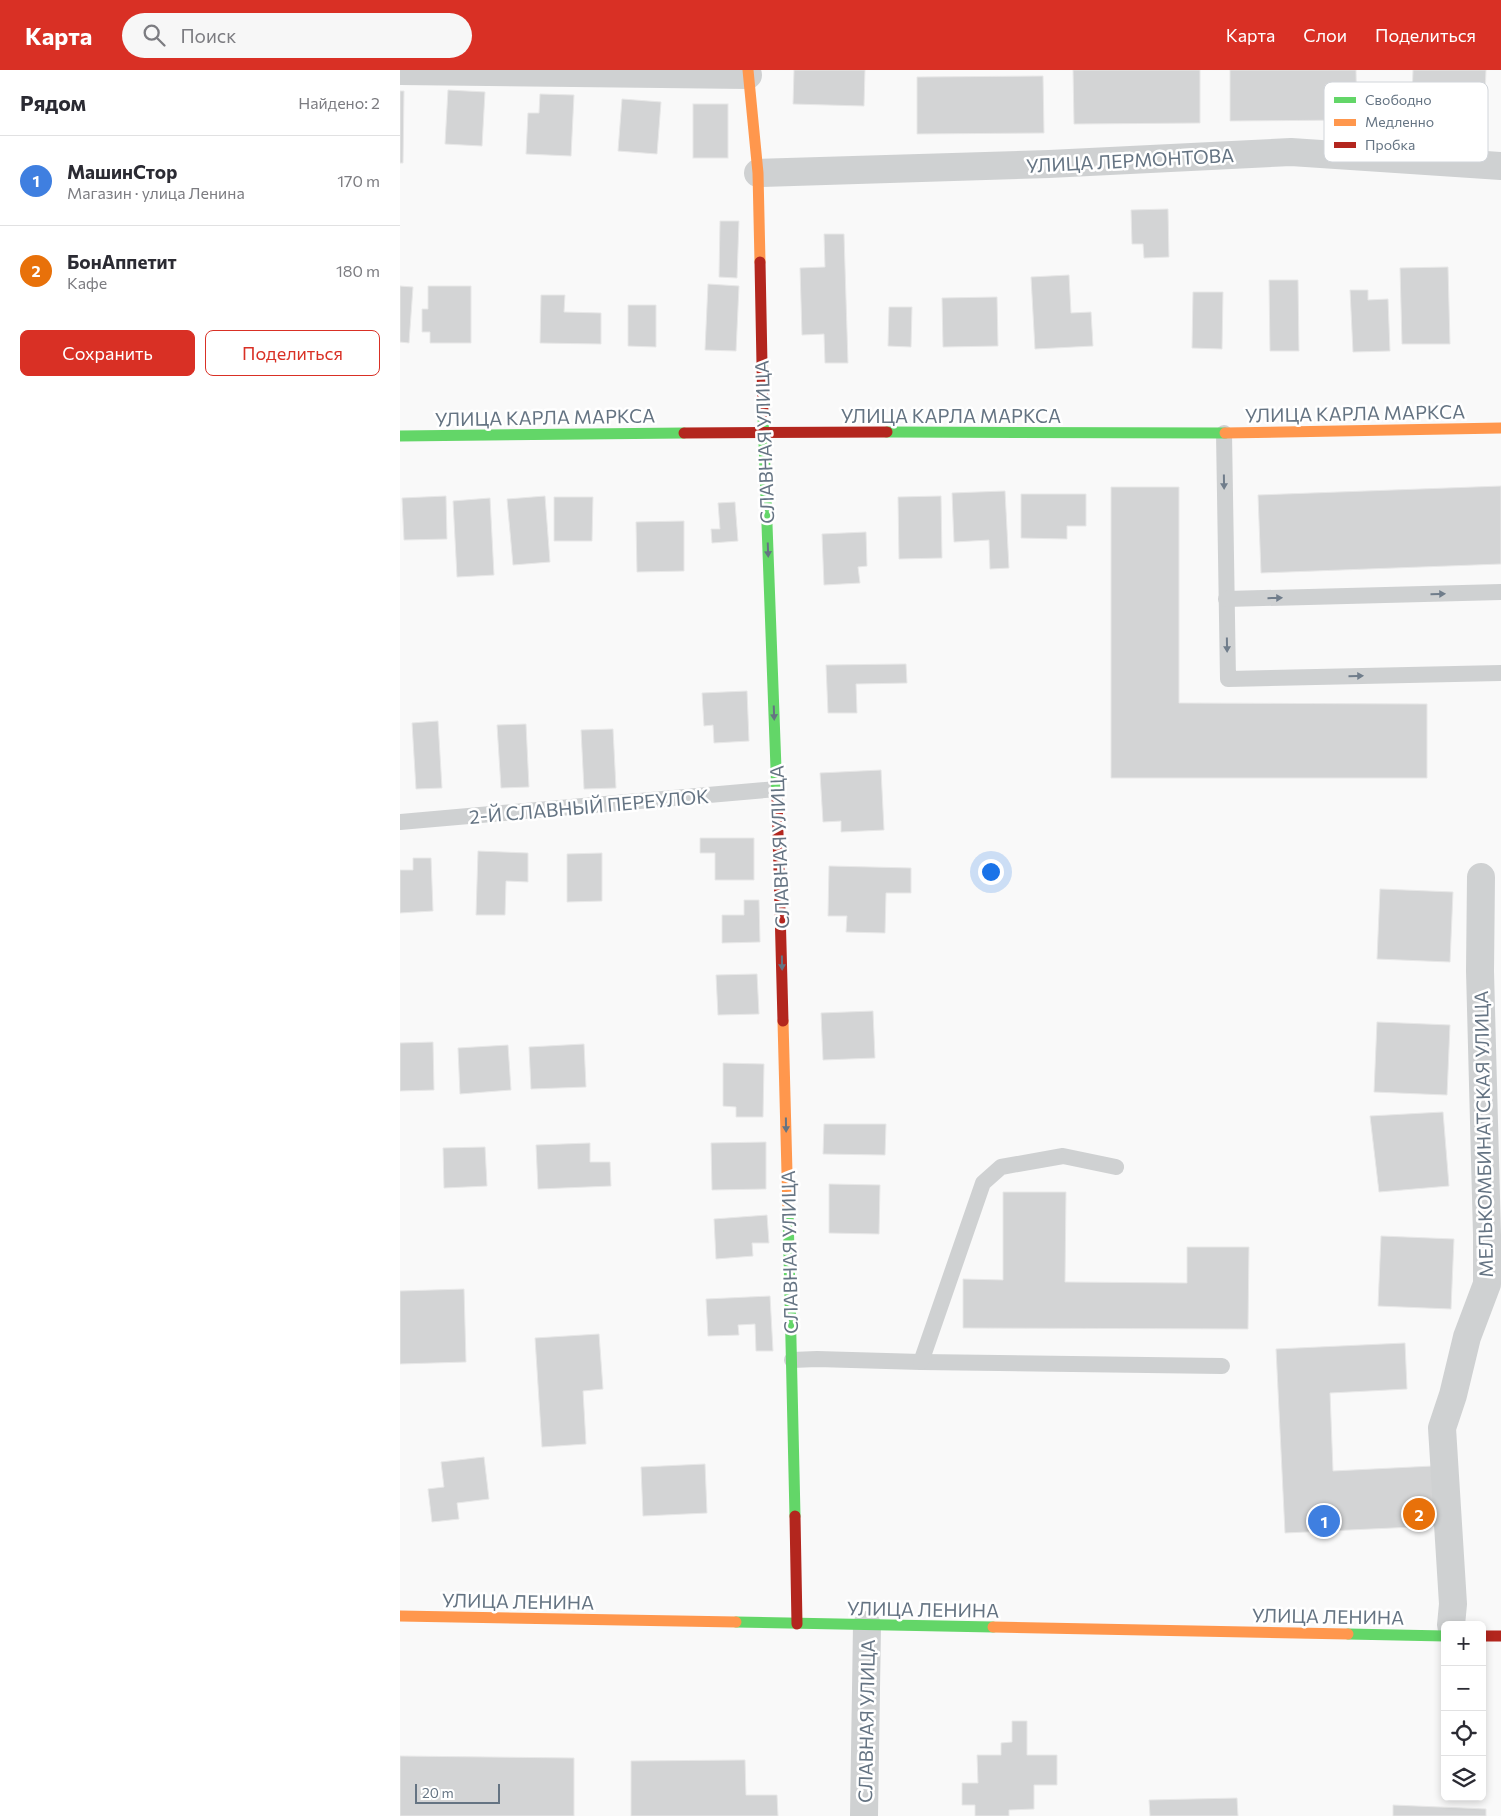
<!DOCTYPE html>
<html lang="ru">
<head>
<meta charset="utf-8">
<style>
	body { margin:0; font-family:Commissioner,sans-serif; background:#f7f7f7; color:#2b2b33 }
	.controls { position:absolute; right:15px; bottom:15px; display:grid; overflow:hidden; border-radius:8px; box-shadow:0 2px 8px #0003 }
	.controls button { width:45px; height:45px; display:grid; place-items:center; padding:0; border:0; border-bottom:1px solid #e1e1e2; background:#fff; color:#2b2b33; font:25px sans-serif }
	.scale { position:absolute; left:15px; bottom:12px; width:85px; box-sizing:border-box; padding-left:5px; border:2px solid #657483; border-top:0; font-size:14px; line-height:18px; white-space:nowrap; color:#657483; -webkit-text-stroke:4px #fff; paint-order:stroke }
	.you { position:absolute; left:590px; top:801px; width:18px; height:18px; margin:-12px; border:4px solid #fff; border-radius:50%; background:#1a73e8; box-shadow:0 0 0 8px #1a73e833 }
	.badge { display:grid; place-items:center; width:32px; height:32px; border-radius:50%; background:#d93025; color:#fff; font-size:16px; font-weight:700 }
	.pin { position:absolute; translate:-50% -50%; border:2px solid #fff; box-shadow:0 1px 5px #0006 }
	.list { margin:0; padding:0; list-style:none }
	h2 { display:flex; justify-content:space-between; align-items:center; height:65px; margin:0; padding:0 20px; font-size:21px }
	h2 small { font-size:16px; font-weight:400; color:#7c7c81 }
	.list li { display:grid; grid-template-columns:32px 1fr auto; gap:15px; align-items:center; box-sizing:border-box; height:90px; padding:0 20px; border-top:1px solid #e1e1e2 }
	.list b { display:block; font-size:19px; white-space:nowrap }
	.list p { margin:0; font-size:16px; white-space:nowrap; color:#7c7c81 }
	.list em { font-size:16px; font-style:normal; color:#7c7c81 }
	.actions { display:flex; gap:10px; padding:15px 20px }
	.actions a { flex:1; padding:11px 0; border:1px solid #d93025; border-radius:8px; text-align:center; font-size:18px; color:#d93025 }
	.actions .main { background:#d93025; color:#fff }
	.icon { flex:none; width:28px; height:28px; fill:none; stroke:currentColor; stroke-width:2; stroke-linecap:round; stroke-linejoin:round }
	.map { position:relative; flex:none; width:1101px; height:1746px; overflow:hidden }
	header { display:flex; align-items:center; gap:30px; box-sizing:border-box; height:70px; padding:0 25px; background:#d93025; color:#fff }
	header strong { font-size:24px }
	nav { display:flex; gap:28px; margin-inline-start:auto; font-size:18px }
	.search { width:350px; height:45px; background:#f7f7f7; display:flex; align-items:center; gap:12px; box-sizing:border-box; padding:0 18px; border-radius:28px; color:#7c7c81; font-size:19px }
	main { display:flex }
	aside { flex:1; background:#fff }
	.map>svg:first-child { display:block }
	.building { fill:#d3d4d5; stroke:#e8e8e8 }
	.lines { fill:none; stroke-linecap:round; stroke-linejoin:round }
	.lane { stroke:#cfd1d2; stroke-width:16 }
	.street { stroke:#cfd1d2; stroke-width:28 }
	.fast { stroke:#63d668; stroke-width:11 }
	.slow { stroke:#ff974d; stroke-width:11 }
	.jam { stroke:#b3261e; stroke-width:11 }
	.oneway { fill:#707d8b }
	.oneway2 { fill:#657483 }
	.labels { text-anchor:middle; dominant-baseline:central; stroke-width:5; stroke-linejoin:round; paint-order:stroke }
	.street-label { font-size:19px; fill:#657483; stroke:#fff }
	.key { fill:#fff; stroke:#d1d5da; stroke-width:1 }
	.key-label { font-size:14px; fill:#657483 }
</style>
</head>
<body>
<header>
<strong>Карта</strong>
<div class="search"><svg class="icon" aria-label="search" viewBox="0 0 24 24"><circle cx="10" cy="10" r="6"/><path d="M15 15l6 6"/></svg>Поиск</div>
<nav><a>Карта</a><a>Слои</a><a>Поделиться</a></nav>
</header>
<main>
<aside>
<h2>Рядом<small>Найдено: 2</small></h2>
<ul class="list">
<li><span class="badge" style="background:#3f7fe0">1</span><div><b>МашинСтор</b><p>Магазин · улица Ленина</p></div><em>170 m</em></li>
<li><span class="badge" style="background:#e8710a">2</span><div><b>БонАппетит</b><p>Кафе</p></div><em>180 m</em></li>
</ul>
<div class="actions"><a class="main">Сохранить</a><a>Поделиться</a></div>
</aside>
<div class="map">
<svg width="1101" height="1746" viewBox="0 0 1101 1746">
	<rect width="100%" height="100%" fill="#f9f9f9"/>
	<g class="building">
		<polygon points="394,0 465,0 464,36 393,34"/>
		<polygon points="673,0 800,0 800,53 674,54"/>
		<polygon points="830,0 956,0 957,50 830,51"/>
		<polygon points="1013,0 1086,0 1084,56 1011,53"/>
		<polygon points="643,6 644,63 517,64 517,7"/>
		<polygon points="48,20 85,22 82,76 45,74"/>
		<polygon points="0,21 4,21 3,93 0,93"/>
		<polygon points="140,24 174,25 171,86 126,84 128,43 139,43"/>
		<polygon points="222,29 261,32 257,84 218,81"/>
		<rect x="293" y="34" width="35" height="54"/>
		<polygon points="768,139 769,187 744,188 743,174 732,174 731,140"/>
		<polygon points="320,151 339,151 337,208 319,207"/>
		<polygon points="424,164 444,164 448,293 425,293 424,264 402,265 400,198 425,197"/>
		<polygon points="1048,197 1050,274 1002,274 1000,198"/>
		<polygon points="669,205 671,243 691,242 693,276 635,279 631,207"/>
		<polygon points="869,210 898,210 899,281 870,281"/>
		<polygon points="308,214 339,216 336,281 305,280"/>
		<polygon points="0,216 13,217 9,273 0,272"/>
		<polygon points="28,216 71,216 71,273 30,273 30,262 22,262 22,239 28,239"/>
		<polygon points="950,220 968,220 968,230 988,229 990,281 953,282"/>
		<polygon points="793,222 823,222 822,279 792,278"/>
		<polygon points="141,225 165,225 164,242 201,243 201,274 140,273"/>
		<polygon points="597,227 598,276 543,277 542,228"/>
		<polygon points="228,235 256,235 256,277 228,276"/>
		<polygon points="489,237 512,237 511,277 488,276"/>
		<polygon points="1101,416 1101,494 861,503 858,425"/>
		<polygon points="711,417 779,417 779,633 1027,634 1027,708 711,708"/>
		<polygon points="605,421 609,498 590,499 589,470 554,472 552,423"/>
		<polygon points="621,424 686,424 686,456 667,456 667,469 621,468"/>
		<polygon points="46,426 47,469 4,470 2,428"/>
		<polygon points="145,426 150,492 113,495 107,429"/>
		<polygon points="541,426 542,488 499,489 498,427"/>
		<polygon points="154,427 193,427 192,471 154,471"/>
		<polygon points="90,428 94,505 57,507 53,431"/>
		<polygon points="335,432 338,471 312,473 311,459 320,459 318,433"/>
		<polygon points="284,451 284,501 237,502 236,452"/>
		<polygon points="466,462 467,496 458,497 460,513 424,515 422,464"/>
		<polygon points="506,594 507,613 456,614 457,643 428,643 426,595"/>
		<polygon points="347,621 349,671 314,673 313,655 304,656 302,623"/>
		<polygon points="38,651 42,718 16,719 12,653"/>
		<polygon points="126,654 129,717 101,718 97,655"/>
		<polygon points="213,659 216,718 184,719 181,660"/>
		<polygon points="481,700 484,760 441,762 441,751 423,752 420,703"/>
		<polygon points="300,768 354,768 354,810 315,810 315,783 300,783"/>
		<polygon points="78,781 128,783 128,812 106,811 105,845 76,845"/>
		<polygon points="202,783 202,831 167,832 167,784"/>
		<polygon points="13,788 31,788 33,841 0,843 0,800 13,800"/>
		<polygon points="429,796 511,798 511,823 486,823 485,863 446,862 447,846 428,846"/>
		<polygon points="980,819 1053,822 1050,892 977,889"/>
		<polygon points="344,830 359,830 360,872 322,873 322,845 344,845"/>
		<polygon points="357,904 359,944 318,945 316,905"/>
		<polygon points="473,941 475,988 423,990 421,943"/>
		<polygon points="977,952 1050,955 1047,1025 974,1022"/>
		<polygon points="33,972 34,1020 0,1021 0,973"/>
		<polygon points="184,974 186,1017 131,1019 129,977"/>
		<polygon points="108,975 111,1020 60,1024 58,978"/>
		<polygon points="323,993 364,994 363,1047 336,1047 336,1037 323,1036"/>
		<polygon points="1043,1042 1049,1116 979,1122 970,1046"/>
		<polygon points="424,1054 486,1054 485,1085 423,1084"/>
		<polygon points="366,1072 366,1119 312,1120 311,1073"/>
		<polygon points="190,1073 190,1092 210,1092 211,1116 138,1119 136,1075"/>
		<polygon points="85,1077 87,1116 44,1118 43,1078"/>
		<polygon points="429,1114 480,1115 479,1164 429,1163"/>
		<polygon points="603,1122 666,1122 665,1212 787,1213 787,1177 849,1177 848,1259 563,1258 563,1209 603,1210"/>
		<polygon points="367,1145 369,1173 352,1173 353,1186 316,1189 314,1149"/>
		<polygon points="981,1166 1054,1169 1051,1239 978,1236"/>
		<polygon points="64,1219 66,1292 0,1294 0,1221"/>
		<polygon points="370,1226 373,1281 356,1281 355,1254 338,1255 339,1265 308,1266 306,1229"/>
		<polygon points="199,1264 203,1319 183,1321 186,1374 142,1377 135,1268"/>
		<polygon points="1005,1273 1007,1319 930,1323 933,1401 1033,1396 1035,1456 885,1463 876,1279"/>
		<polygon points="84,1387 89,1429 57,1433 59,1449 32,1452 28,1419 44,1417 41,1392"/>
		<polygon points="305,1394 307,1443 243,1446 241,1397"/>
		<polygon points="612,1651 627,1651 627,1685 657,1685 657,1715 634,1715 634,1739 609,1740 609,1746 575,1746 575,1735 562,1735 562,1713 578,1713 577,1685 601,1685 601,1673 612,1672"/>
		<polygon points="0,1686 174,1688 174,1746 0,1746"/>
		<polygon points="345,1690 346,1725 377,1725 378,1746 231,1746 231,1691"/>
		<polygon points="837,1728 838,1746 750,1746 749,1730"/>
		<polygon points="993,1735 1086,1739 1086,1746 993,1746"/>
	</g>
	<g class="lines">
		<g class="lane">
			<polyline points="824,363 828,609 1101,603"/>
			<polyline points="826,529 1101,522"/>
			<polyline points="0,752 377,719"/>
			<polyline points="392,1290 417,1289 521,1292 822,1296"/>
			<polyline points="521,1292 583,1113 601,1097 663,1086 716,1097"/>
		</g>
		<g class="street">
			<polyline points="0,1 348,5"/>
			<polyline points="358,103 649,94 891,82 1101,96"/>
			<polyline points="1051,1555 1053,1534 1042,1358 1053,1325 1067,1267 1087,1214 1087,1165 1080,901 1081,807"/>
			<polyline points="464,1746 467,1555"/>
		</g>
		<g class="fast">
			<polyline points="363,346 377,726"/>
			<polyline points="487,362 825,363"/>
			<polyline points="0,366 284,363"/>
			<polyline points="388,1141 395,1446"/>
			<polyline points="336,1552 593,1557"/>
			<polyline points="948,1564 1045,1566"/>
		</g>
		<g class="slow">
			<polyline points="348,0 358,103 360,192"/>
			<polyline points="825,363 1101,358"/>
			<polyline points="383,951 388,1141"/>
			<polyline points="0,1546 336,1552"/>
			<polyline points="593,1557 948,1564"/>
		</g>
		<g class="jam">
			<polyline points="360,192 363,346"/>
			<polyline points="284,363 487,362"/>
			<polyline points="377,726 383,951"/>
			<polyline points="395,1446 397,1554"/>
			<polyline points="1082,1566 1101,1566"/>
		</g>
	</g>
	<defs><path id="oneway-solid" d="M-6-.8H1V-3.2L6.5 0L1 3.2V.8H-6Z" transform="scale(1.25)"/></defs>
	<g class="oneway">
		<use href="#oneway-solid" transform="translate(824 412) rotate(89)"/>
		<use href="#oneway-solid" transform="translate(1038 524) rotate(-1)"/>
		<use href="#oneway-solid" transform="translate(875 528) rotate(-1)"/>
		<use href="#oneway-solid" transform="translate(827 575) rotate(89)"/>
		<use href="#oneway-solid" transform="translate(956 606) rotate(-1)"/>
	</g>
	<g class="oneway2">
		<use href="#oneway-solid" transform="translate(368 480) rotate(88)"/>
		<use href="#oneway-solid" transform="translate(374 643) rotate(88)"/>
		<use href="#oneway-solid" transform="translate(382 893) rotate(89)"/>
		<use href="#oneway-solid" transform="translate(386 1055) rotate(89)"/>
	</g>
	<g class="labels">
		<g class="street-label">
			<text transform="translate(730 90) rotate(-3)">УЛИЦА ЛЕРМОНТОВА</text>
			<text transform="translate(955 343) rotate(-1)">УЛИЦА КАРЛА МАРКСА</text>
			<text x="551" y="345">УЛИЦА КАРЛА МАРКСА</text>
			<text transform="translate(145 347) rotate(-1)">УЛИЦА КАРЛА МАРКСА</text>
			<text transform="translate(364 372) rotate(-92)">СЛАВНАЯ УЛИЦА</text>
			<text transform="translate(189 736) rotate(-5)">2-Й СЛАВНЫЙ ПЕРЕУЛОК</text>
			<text transform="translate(379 777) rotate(-92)">СЛАВНАЯ УЛИЦА</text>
			<text transform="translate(1083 1064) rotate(-91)">МЕЛЬКОМБИНАТСКАЯ УЛИЦА</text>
			<text transform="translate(389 1182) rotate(-91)">СЛАВНАЯ УЛИЦА</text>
			<text transform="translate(118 1531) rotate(1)">УЛИЦА ЛЕНИНА</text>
			<text transform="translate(523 1539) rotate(1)">УЛИЦА ЛЕНИНА</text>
			<text transform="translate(928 1546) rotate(1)">УЛИЦА ЛЕНИНА</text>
			<text transform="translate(466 1651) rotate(-89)">СЛАВНАЯ УЛИЦА</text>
		</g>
	</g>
	<rect x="924" y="12" width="164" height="80" rx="8" class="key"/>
	<rect x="934" y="27" width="22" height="6" fill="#63d668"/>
	<rect x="934" y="49" width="22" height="7" fill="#ff974d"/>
	<rect x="934" y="72" width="22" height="6" fill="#b3261e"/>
	<g class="key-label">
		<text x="965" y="35">Свободно</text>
		<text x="965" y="57">Медленно</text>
		<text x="965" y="80">Пробка</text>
	</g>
</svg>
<div class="controls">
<button>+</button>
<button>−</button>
<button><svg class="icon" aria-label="locate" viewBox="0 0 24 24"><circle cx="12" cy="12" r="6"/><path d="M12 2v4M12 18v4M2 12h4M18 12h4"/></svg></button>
<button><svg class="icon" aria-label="layers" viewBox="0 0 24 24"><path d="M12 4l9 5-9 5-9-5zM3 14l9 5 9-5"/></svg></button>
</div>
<div class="scale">20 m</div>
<div class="you"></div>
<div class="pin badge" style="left:924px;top:1451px;background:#3f7fe0">1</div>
<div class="pin badge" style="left:1019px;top:1444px;background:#e8710a">2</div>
</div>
</main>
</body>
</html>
